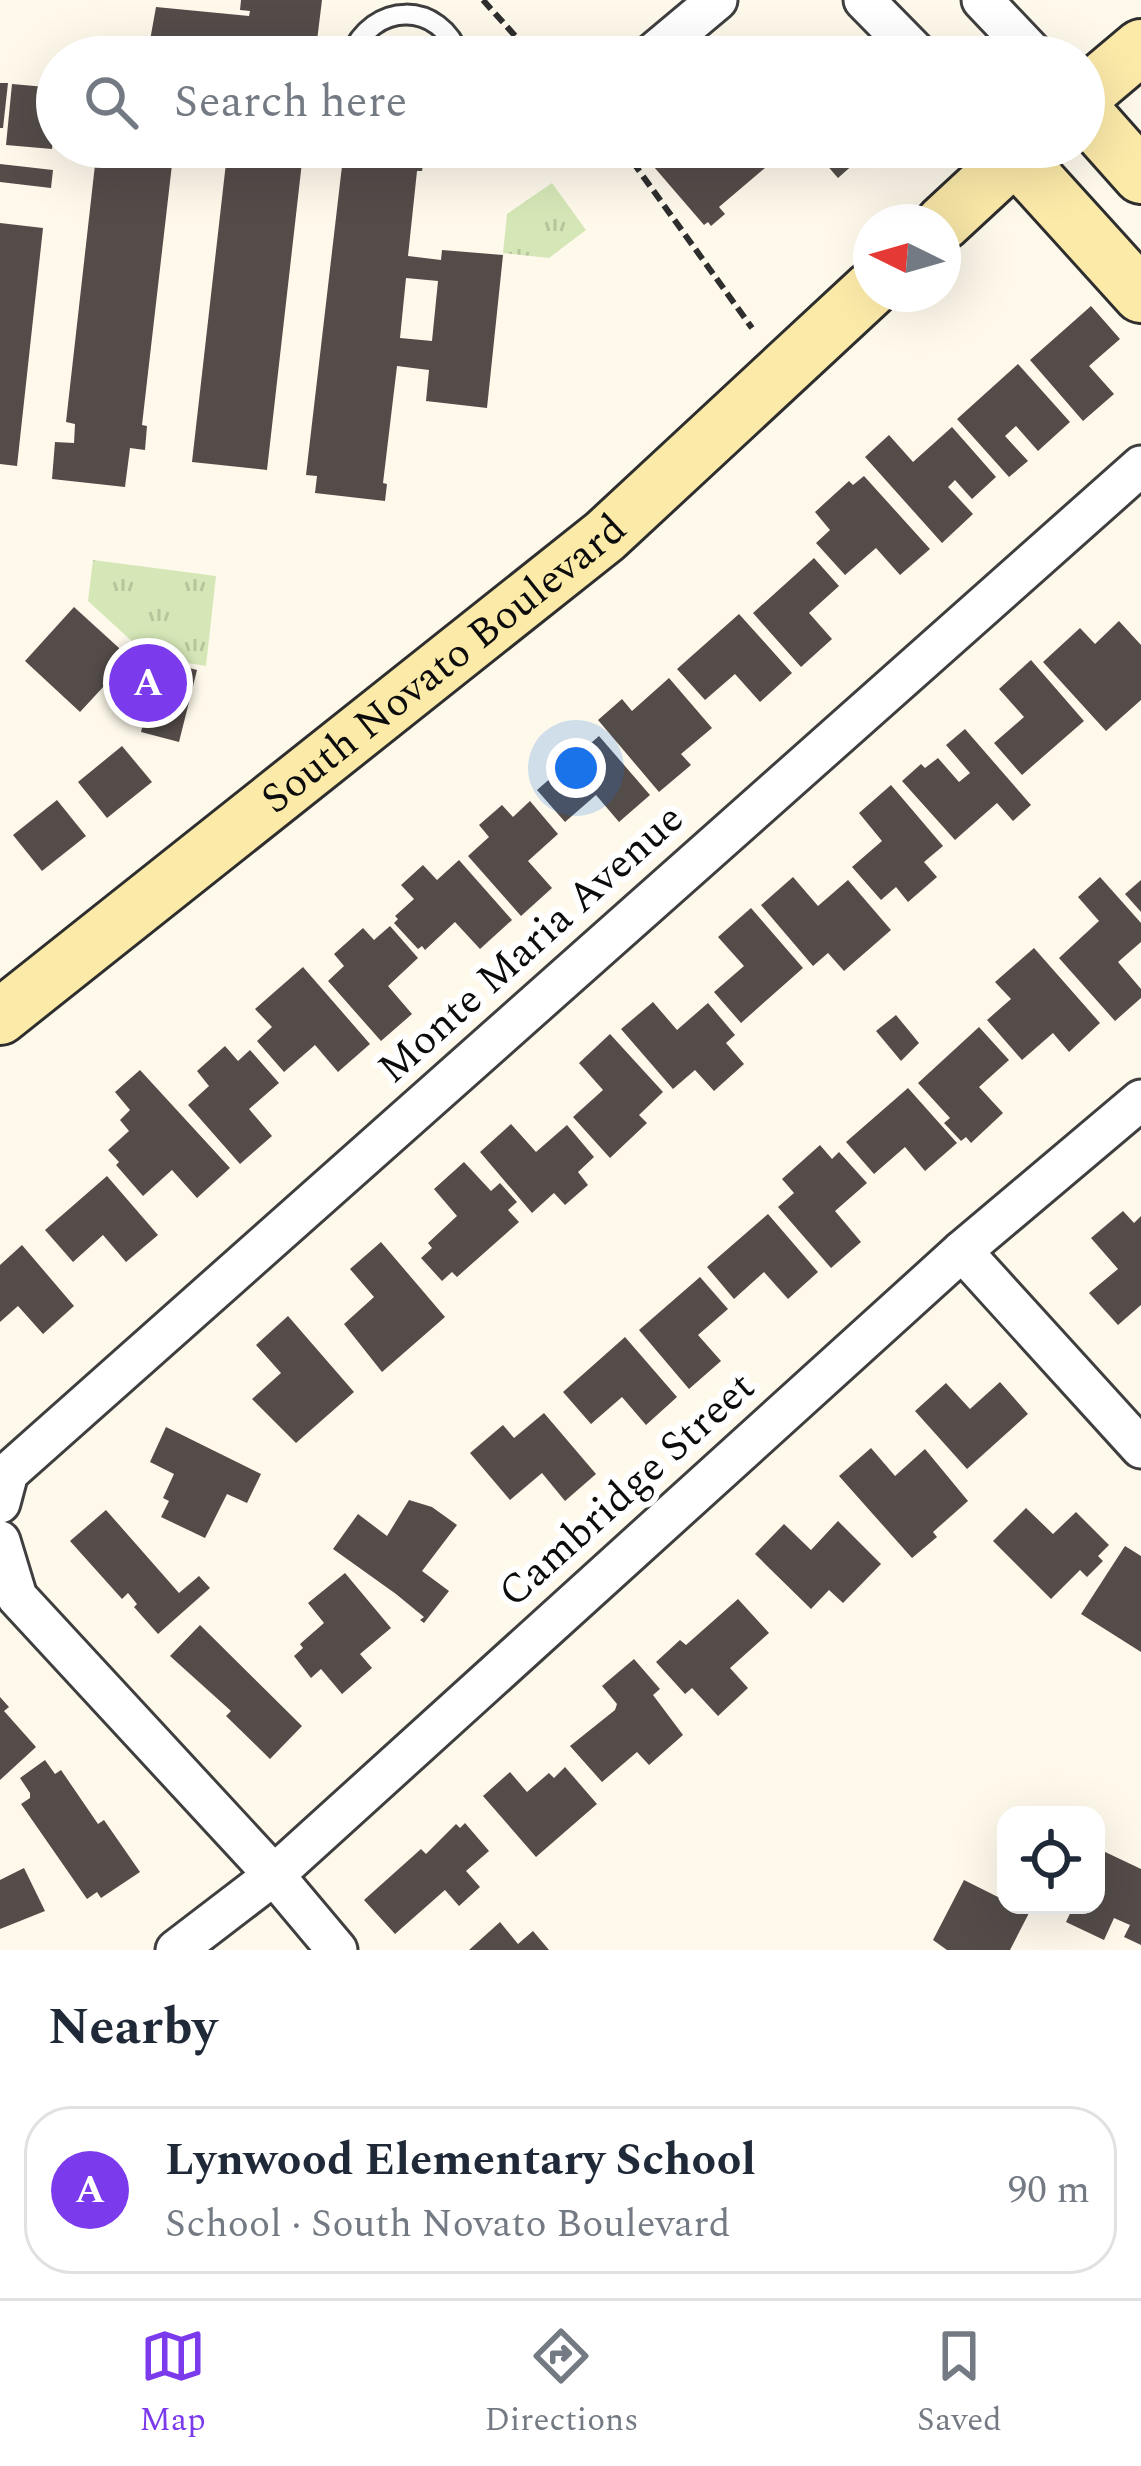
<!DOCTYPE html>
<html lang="en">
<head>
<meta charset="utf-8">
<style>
	body { margin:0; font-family:Spectral,serif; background:#f6f6f7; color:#1f2937 }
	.controls { position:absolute; right:36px; bottom:36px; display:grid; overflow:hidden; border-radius:24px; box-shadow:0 12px 48px #0002 }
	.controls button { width:108px; height:108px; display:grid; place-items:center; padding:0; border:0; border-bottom:3px solid #e0e1e3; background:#fff; color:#1f2937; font:60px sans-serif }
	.compass { position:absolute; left:853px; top:204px; width:108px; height:108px; border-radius:50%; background:#fff; box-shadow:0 12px 48px #0002; rotate:275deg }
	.you { position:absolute; left:576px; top:768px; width:42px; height:42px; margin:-30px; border:9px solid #fff; border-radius:50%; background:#1a73e8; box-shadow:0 0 0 18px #1a73e833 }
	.badge { display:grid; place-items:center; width:78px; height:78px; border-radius:50%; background:#7c3aed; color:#fff; font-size:39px; font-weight:700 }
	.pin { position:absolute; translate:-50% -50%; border:6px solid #fff; box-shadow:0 3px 12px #0006 }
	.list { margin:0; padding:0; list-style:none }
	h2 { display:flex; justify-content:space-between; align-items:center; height:156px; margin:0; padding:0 48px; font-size:51px }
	h2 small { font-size:39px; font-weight:400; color:#747a83 }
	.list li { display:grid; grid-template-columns:78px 1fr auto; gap:36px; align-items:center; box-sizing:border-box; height:168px; margin:0 24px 24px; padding:0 24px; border:3px solid #e0e1e3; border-radius:48px }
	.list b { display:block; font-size:45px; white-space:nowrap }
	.list p { margin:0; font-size:39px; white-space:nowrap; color:#747a83 }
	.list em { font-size:39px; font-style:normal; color:#747a83 }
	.icon { flex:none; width:66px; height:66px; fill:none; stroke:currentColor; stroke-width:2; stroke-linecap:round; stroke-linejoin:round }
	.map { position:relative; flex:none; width:1141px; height:1950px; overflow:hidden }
	.search { position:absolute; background:#fff; box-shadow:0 12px 48px #0002; left:36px; right:36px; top:36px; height:132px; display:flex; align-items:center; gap:30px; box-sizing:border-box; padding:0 42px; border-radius:66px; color:#747a83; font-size:45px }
	.sheet { height:348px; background:#fff }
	nav { display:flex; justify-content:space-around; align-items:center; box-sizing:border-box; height:168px; border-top:3px solid #e0e1e3; background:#fff; font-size:33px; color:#747a83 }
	nav a { display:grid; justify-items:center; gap:6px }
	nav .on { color:#7c3aed }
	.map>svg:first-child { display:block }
	.park { fill:url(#park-tufts) }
	.building { fill:#544c49; fill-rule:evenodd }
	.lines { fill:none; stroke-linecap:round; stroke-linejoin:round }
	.lane-casing { stroke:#3f3f3f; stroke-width:24 }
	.street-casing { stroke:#3f3f3f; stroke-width:45 }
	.secondary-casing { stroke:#2e2e2e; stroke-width:60 }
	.path { stroke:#2e2e2e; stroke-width:6; stroke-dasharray:12 6; stroke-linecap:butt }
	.lane { stroke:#fff; stroke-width:18 }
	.street { stroke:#fff; stroke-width:39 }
	.secondary { stroke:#fceaa9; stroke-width:54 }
	.labels { text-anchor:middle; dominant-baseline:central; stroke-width:12; stroke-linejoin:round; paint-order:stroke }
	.street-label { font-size:42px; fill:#0c0c0c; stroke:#fff }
</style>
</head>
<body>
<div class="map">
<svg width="1141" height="1950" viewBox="0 0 1141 1950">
	<defs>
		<pattern id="park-tufts" width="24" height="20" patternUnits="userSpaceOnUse" patternTransform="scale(3)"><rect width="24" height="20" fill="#d5e7b7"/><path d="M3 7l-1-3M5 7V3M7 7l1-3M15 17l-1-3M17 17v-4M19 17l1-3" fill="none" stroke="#b6c59c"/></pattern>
	</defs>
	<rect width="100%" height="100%" fill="#fef9eb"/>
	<g class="park">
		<polygon points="552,183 586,230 549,258 503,253 507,214"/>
		<polygon points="93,560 216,576 206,666 149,657 88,601"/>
	</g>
	<g class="building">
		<polygon points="241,0 322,0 315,57 147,57 156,7 249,16 250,11 240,10"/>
		<polygon points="806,42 819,57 788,57"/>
		<polygon points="0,83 8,83 3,128 0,128"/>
		<polygon points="12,84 57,88 52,149 6,145"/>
		<polygon points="97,147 174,147 142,425 147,426 145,450 130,448 125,487 52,479 55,442 74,443 75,424 66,422"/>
		<path d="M194,147H378L425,152L422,171H417L408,256L441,260L442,250L503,255L487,408L426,401L429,370L397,366L383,483L387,484L385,501L315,493L317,476L306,475L342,166L302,162L267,470L192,462L227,154L194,150ZM406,278L438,281L432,341L400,338Z"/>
		<polygon points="663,147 783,147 786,150 719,207 725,214 711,226 708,222 704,225 654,167 669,154"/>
		<polygon points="811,147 873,147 838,178"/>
		<polygon points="0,164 53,170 51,188 0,182"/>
		<polygon points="0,223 43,228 17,466 0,464"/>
		<polygon points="1091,306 1120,339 1089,366 1114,394 1083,421 1030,360"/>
		<polygon points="1018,364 1070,422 1038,451 1016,426 1005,436 1028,461 1009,477 957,419"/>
		<polygon points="952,427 996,477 972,499 955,480 948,487 973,514 942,543 865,457 889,435 913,462"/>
		<polygon points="864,476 930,549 900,575 876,548 845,575 816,543 830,530 815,512 849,481 853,485"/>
		<polygon points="814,558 839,586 809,613 832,639 801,667 753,613"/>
		<polygon points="74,607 130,658 80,712 25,661"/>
		<polygon points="739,614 792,673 760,702 735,674 705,700 677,669"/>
		<polygon points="1119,621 1141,645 1141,700 1106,731 1043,662 1080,628 1095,644"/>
		<polygon points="159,660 197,670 179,742 141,732"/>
		<polygon points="1031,660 1084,721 1022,775 994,743 1024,717 999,689"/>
		<polygon points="669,678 712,728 681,754 691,765 659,792 598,720 622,699 632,711"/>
		<polygon points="965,729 1031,805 1013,821 997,803 955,840 902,781 921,764 925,768 938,758 959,782 970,773 946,745"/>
		<polygon points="599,736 650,795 619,822 596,795 565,822 537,790"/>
		<polygon points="122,746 152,782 107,818 78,782"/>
		<polygon points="891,785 943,846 924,862 937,877 908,902 896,887 881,900 852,867 882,841 859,813"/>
		<polygon points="57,800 86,836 42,871 13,835"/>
		<polygon points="530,801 558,834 528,861 552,888 521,916 468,856 489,837 479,825 502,805 513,817"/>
		<polygon points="459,860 512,920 480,949 455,922 425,950 422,946 418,949 394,923 398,919 395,916 414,899 401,885 423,865 437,880"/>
		<polygon points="793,877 818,906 848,880 891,930 844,971 828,953 813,966 761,905"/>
		<polygon points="1100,877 1141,923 1141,942 1118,962 1141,989 1141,998 1115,1021 1059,958 1099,921 1078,897"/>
		<polygon points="1141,880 1141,912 1125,894"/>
		<polygon points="751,908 803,968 741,1023 714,992 744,966 718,937"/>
		<polygon points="390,926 418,958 388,986 412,1014 381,1041 328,981 344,966 334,954 363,928 374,940"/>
		<polygon points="1034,948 1100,1023 1069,1052 1053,1033 1022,1060 987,1020 1011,999 995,982"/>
		<polygon points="303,967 370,1044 338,1072 315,1045 284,1072 257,1041 272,1027 255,1009"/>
		<polygon points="653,1002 677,1030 708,1003 735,1035 726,1043 744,1064 714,1091 695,1070 673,1089 621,1029"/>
		<polygon points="896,1015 919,1043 901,1061 876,1031"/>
		<polygon points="979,1027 1009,1060 979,1087 1003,1113 971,1143 966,1137 961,1141 944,1123 950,1118 918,1083"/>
		<polygon points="610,1034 663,1092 639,1115 647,1123 610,1158 573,1117 603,1090 579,1063"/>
		<polygon points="225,1046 238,1061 250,1050 279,1083 249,1109 272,1136 240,1164 188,1105 209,1086 197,1071"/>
		<polygon points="140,1070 230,1168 197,1198 172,1170 143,1196 116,1165 119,1162 108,1150 129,1131 120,1120 130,1110 115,1092"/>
		<polygon points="908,1088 957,1143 925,1171 905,1147 874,1174 846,1142"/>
		<polygon points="511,1124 536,1152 567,1125 594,1157 578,1172 588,1185 565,1205 554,1193 532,1213 480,1152"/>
		<polygon points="820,1145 832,1159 839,1152 867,1183 835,1211 861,1242 831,1268 778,1207 794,1193 782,1179"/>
		<polygon points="464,1162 491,1191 500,1183 517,1202 508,1210 519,1222 457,1277 452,1272 442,1281 421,1258 432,1248 428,1243 457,1216 434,1189"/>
		<polygon points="107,1176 158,1235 126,1262 103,1235 73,1262 45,1230"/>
		<polygon points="1123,1211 1134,1223 1141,1216 1141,1305 1118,1325 1089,1293 1118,1269 1091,1238"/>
		<polygon points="768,1214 818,1272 788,1299 764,1272 734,1299 707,1267"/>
		<polygon points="381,1242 445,1317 382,1372 344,1324 374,1297 350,1269"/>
		<polygon points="22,1245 74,1306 43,1334 18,1306 0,1322 0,1265"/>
		<polygon points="700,1277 728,1309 698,1335 721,1361 689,1389 639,1330"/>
		<polygon points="288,1316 354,1392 296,1443 252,1399 281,1373 256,1345"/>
		<polygon points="625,1337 677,1397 646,1425 622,1397 591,1424 563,1392"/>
		<polygon points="1000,1382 1028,1414 967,1469 915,1411 946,1383 970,1409"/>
		<polygon points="544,1413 596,1474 565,1501 542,1473 510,1500 470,1453 503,1425 514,1438"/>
		<polygon points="166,1427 261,1474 247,1503 227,1494 205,1538 161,1517 169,1501 163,1498 174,1474 150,1462"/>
		<polygon points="871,1448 895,1476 925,1449 968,1501 933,1532 937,1537 912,1558 839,1476"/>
		<polygon points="409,1500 432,1507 457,1525 422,1571 449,1591 424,1623 420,1620 424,1617 396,1594 333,1549 358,1514 387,1536"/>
		<polygon points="1026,1508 1053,1534 1076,1512 1109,1545 1098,1556 1103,1561 1087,1577 1080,1570 1051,1599 993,1541"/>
		<polygon points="106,1510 179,1593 199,1576 210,1588 158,1634 134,1607 137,1604 128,1593 122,1599 70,1541"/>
		<polygon points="838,1521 881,1564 843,1603 829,1590 811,1609 755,1554 784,1524 811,1550"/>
		<polygon points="1125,1546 1141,1556 1141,1652 1081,1614"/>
		<polygon points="345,1573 391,1628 360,1654 372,1668 342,1694 321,1669 311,1678 294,1656 303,1648 300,1644 324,1623 308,1603"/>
		<polygon points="738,1599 769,1633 730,1668 748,1688 718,1716 692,1688 685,1694 656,1662 680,1640 686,1645"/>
		<polygon points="200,1625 302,1726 270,1759 226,1716 231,1711 170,1656"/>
		<polygon points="634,1659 660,1689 653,1695 683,1735 649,1765 637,1752 602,1782 570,1746 615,1710 617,1704 602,1686"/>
		<polygon points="0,1697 9,1707 4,1711 36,1747 0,1780"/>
		<polygon points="45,1760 55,1774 61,1770 98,1824 104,1820 140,1872 101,1898 97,1892 87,1899 21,1804 30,1798 30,1793 20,1778"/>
		<polygon points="565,1767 597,1804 536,1857 483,1796 510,1772 527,1792 549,1773 554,1778"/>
		<polygon points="465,1823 489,1851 466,1871 480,1887 459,1906 445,1890 395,1934 364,1900 421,1849 426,1854 456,1824 460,1828"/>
		<polygon points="1101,1850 1141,1869 1141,1945 1124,1937 1130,1925 1114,1918 1104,1940 1066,1922 1074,1905 1096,1905 1096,1860"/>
		<polygon points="24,1868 45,1911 0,1929 0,1880"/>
		<polygon points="964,1880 1006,1901 1006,1905 1029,1913 1010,1950 947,1950 933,1940"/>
		<polygon points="500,1922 518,1944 533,1931 549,1950 469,1950"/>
	</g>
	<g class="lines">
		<defs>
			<path id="lane" d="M350,57C372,1 440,0 460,57"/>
			<g id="street">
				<polyline points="864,0 920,57"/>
				<polyline points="982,0 1036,57"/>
				<polyline points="649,57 717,0"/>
				<polyline points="962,1251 1141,1448"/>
				<polyline points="0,1503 8,1473 1141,466"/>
				<polyline points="0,1541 17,1597 274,1875 337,1950"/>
				<polyline points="176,1950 274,1875 962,1251 1141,1100"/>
			</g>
			<g id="secondary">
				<polyline points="1084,95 1141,47"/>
				<polyline points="1084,112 1141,176"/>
				<polyline points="1015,156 1141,295"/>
				<polyline points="943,223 1025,147"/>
				<path id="s1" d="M0,1017L605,536L871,289"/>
			</g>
		</defs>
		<use href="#lane" class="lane-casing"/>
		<use href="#street" class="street-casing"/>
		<use href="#secondary" class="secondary-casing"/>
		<g class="path">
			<polyline points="483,0 534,57"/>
			<polyline points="622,147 752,328"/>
		</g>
		<use href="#lane" class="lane"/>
		<use href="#street" class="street"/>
		<use href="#secondary" class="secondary"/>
	</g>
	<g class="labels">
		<g class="street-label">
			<text stroke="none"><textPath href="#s1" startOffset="567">South Novato Boulevard</textPath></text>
			<text transform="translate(531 944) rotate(-42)">Monte Maria Avenue</text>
			<text transform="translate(627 1490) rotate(-42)">Cambridge Street</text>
		</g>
	</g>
</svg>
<div class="controls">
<button><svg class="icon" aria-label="locate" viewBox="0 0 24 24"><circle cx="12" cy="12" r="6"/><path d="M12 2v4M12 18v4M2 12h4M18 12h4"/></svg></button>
</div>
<svg class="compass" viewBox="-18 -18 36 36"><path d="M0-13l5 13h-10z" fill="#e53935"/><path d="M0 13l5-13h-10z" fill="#747a83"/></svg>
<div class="you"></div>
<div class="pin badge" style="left:148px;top:683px">A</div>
<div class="search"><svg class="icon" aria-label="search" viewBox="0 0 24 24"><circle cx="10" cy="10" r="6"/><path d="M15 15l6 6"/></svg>Search here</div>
</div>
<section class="sheet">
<h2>Nearby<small></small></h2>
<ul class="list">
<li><span class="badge">A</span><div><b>Lynwood Elementary School</b><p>School · South Novato Boulevard</p></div><em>90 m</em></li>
</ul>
</section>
<nav>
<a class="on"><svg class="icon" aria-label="map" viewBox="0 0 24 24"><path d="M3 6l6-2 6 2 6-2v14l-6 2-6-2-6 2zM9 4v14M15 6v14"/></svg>Map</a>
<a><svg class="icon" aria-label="directions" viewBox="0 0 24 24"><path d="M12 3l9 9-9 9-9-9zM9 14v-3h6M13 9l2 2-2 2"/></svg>Directions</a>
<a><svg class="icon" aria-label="saved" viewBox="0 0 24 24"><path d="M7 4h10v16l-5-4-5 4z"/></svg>Saved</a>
</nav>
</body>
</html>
